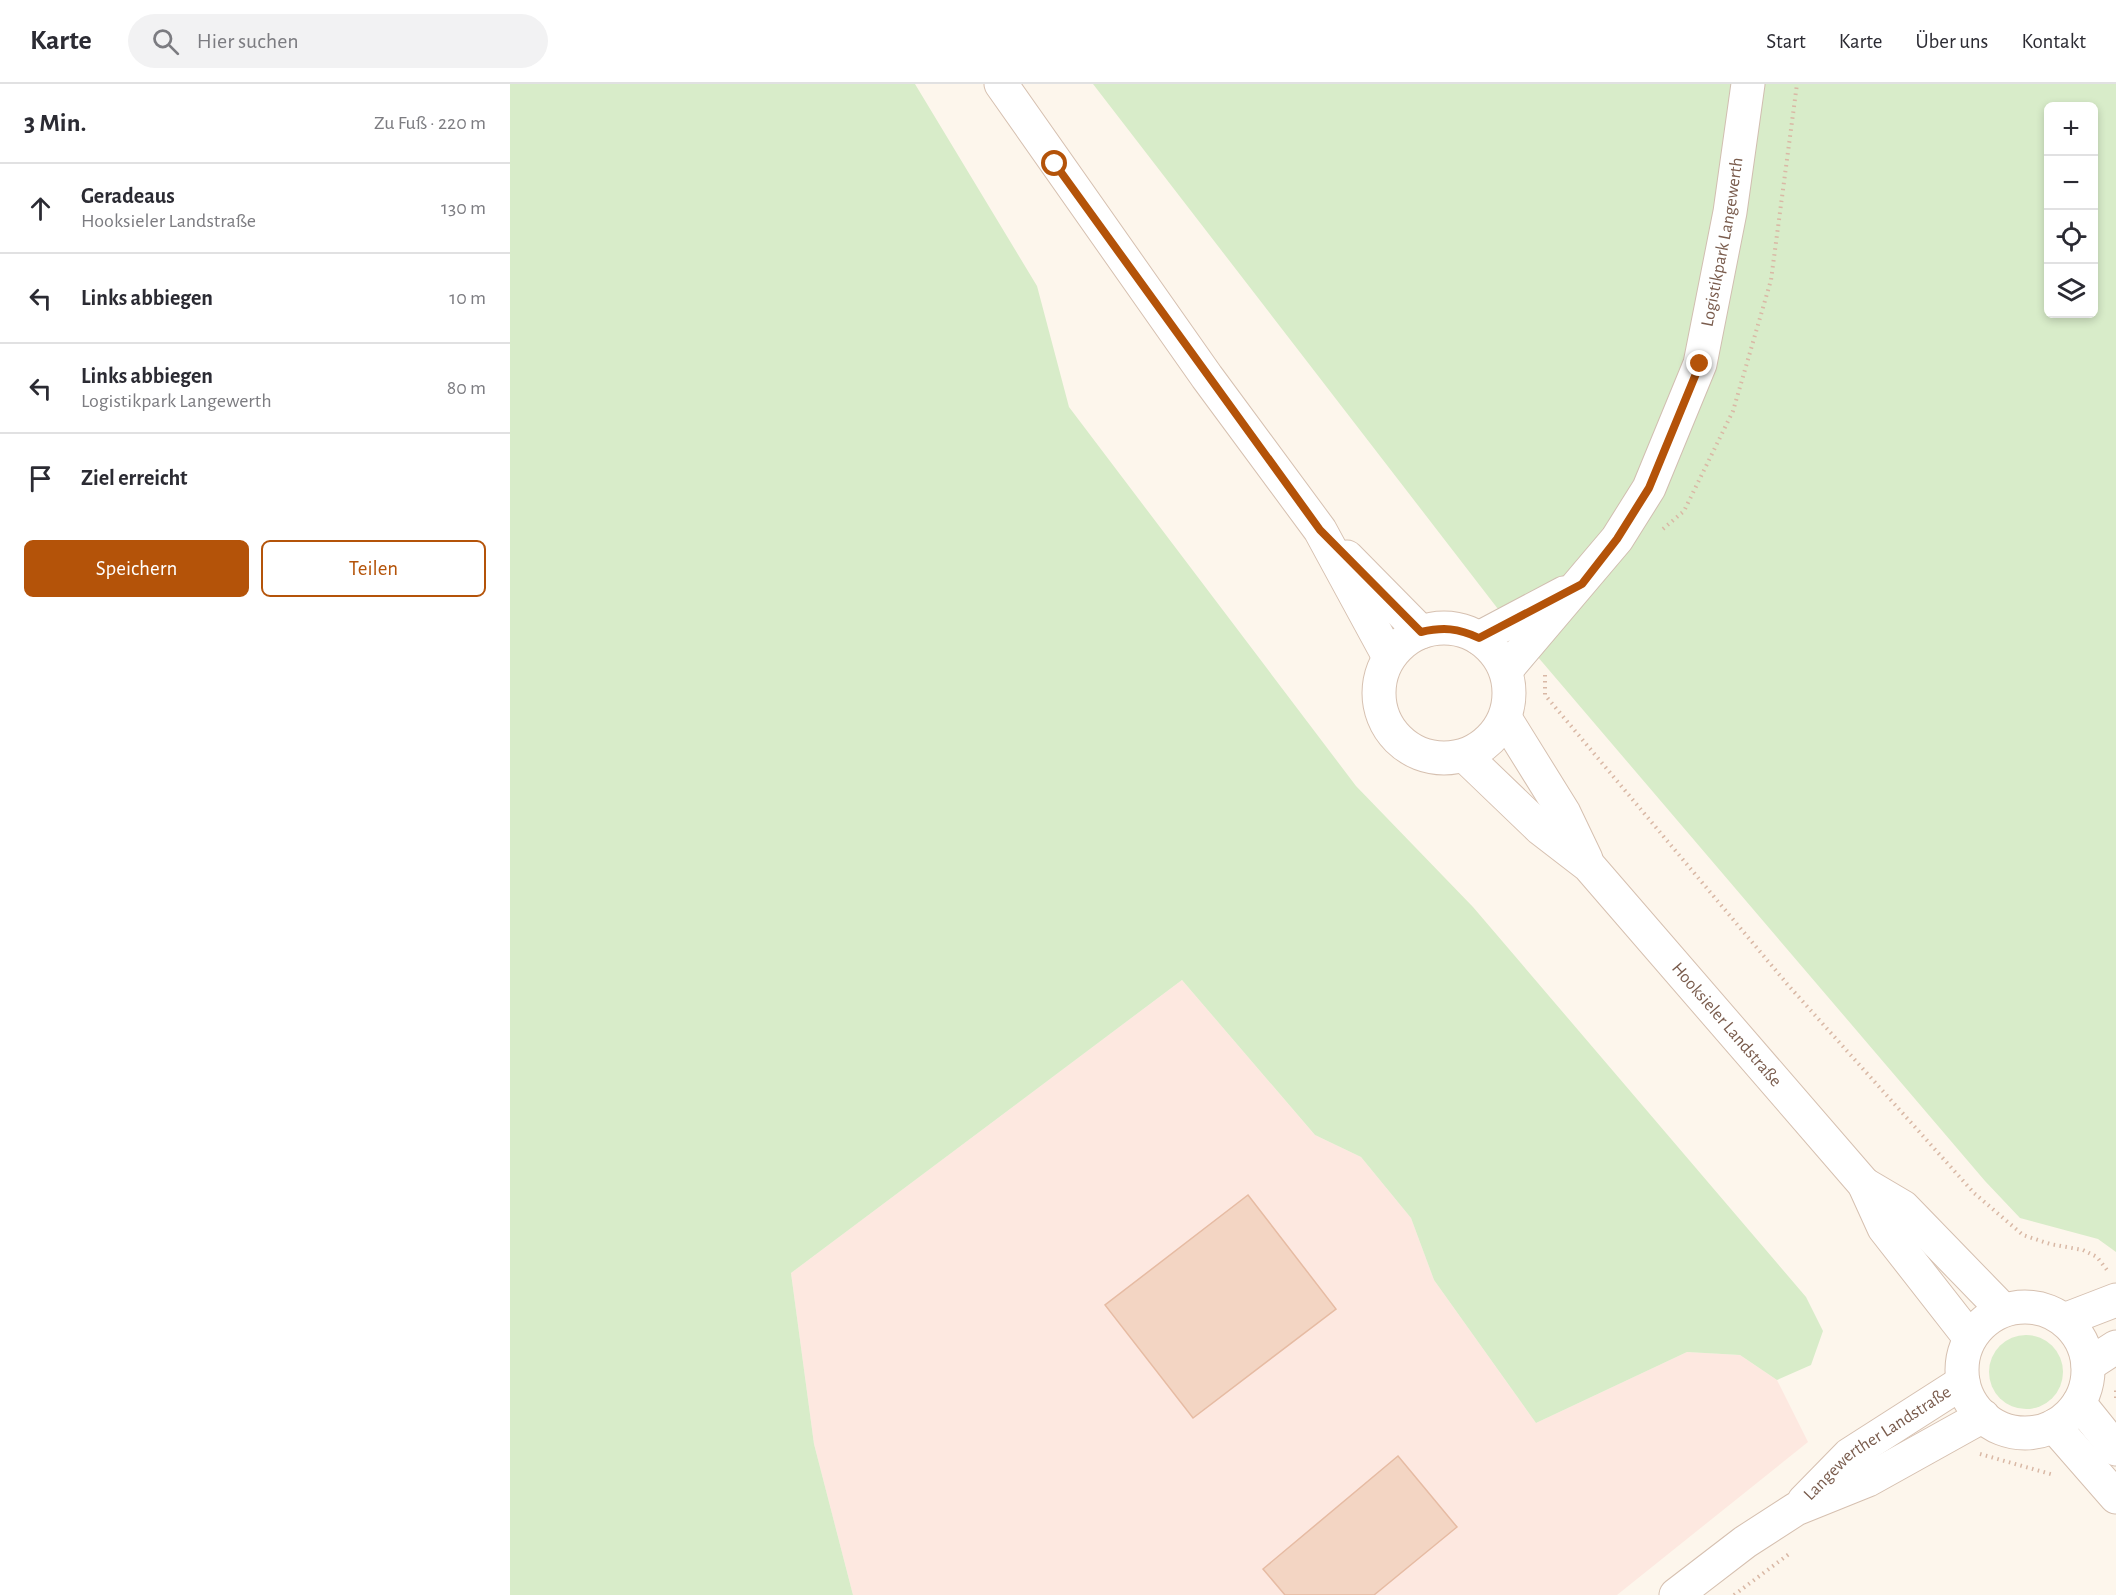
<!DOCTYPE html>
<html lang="de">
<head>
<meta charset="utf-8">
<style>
	body { margin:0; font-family:"Alegreya Sans",sans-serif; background:#f2f2f3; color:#2b2b33 }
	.controls { position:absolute; right:18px; top:18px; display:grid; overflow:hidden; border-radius:9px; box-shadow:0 3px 9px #0003 }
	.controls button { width:54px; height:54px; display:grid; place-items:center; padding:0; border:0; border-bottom:2px solid #e1e1e2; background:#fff; color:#2b2b33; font:30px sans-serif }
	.stop { position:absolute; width:18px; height:18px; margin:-14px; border:4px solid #b45309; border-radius:50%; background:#fff }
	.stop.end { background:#b45309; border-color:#fff; box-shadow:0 2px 6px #0008 }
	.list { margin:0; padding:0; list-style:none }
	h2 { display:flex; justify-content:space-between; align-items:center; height:78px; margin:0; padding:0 24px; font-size:26px }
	h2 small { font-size:20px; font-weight:400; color:#7c7c81 }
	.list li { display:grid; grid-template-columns:39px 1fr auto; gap:18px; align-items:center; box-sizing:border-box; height:90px; padding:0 24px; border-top:2px solid #e1e1e2 }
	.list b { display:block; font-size:22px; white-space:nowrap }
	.list p { margin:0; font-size:20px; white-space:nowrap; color:#7c7c81 }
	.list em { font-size:20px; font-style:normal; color:#7c7c81 }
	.actions { display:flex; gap:12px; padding:18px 24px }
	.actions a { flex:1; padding:14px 0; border:2px solid #b45309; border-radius:9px; text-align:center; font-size:21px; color:#b45309 }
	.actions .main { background:#b45309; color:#fff }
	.icon { flex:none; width:33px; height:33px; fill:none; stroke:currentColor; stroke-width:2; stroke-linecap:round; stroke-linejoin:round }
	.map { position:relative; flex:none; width:1606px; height:1511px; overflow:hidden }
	header { display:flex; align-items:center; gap:36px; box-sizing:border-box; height:84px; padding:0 30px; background:#fff; border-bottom:2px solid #e1e1e2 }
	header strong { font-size:28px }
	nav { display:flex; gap:33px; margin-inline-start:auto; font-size:21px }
	.search { width:420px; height:54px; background:#f2f2f3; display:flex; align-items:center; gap:15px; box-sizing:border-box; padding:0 21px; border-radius:33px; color:#7c7c81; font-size:22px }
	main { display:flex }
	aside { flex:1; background:#fff }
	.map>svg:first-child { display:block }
	.commercial { fill:#fde8e0 }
	.green { fill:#d8ecc9; fill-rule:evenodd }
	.building { fill:#f3d5c3; stroke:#e6bba3; stroke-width:1.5 }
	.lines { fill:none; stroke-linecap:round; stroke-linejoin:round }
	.street-casing { stroke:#d1beb0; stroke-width:35 }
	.secondary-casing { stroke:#d6c0b0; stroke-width:35 }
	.path { stroke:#d9b8a5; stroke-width:4; stroke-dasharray:1.5 4.5; stroke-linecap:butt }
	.street { stroke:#fff; stroke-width:33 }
	.secondary { stroke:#fff; stroke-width:33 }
	.route { stroke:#b45309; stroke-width:8 }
	.labels { text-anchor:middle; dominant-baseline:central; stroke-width:4.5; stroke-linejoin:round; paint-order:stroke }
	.street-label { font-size:18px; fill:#7a5c4d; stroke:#fffaf3 }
</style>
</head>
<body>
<header>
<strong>Karte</strong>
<div class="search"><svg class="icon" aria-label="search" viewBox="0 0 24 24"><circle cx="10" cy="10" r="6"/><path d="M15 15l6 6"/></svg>Hier suchen</div>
<nav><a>Start</a><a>Karte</a><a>Über uns</a><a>Kontakt</a></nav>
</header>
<main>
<aside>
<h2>3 Min.<small>Zu Fuß · 220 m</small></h2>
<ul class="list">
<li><svg class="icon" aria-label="ahead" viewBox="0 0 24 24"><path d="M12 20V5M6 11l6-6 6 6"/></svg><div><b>Geradeaus</b><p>Hooksieler Landstraße</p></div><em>130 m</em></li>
<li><svg class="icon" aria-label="left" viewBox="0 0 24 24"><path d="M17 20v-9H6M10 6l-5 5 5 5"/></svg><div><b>Links abbiegen</b></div><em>10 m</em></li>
<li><svg class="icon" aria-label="left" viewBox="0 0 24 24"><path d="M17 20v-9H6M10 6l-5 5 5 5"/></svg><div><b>Links abbiegen</b><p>Logistikpark Langewerth</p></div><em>80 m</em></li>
<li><svg class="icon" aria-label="arrive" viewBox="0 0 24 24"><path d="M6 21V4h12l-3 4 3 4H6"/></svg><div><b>Ziel erreicht</b></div></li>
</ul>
<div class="actions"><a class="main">Speichern</a><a>Teilen</a></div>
</aside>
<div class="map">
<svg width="1606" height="1511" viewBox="0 0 1606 1511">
	<rect width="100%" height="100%" fill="#fdf6ec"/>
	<polygon class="commercial" points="672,896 805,1051 851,1073 901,1134 924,1196 1026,1339 1177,1268 1230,1271 1267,1296 1298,1358 1107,1511 343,1511 304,1360 281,1189"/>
	<g class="green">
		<polygon points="0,0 405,0 527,202 559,323 846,702 963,823 1296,1213 1313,1247 1301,1281 1267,1296 1230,1271 1177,1268 1026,1339 924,1196 901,1134 851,1073 805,1051 672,896 281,1189 304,1360 343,1511 0,1511"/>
		<path d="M583,0H1606V1168L1588,1155L1510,1134L1475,1097L998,538ZM1538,22H1584V230H1538Z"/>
		<circle cx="1516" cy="1288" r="37"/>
	</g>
	<g class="building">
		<polygon points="738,1111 826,1225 683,1334 595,1221"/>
		<polygon points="888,1372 947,1443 864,1511 775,1511 753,1485"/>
	</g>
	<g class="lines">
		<defs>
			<g id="street">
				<polyline points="969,554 1054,509"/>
				<path id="s1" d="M996,586L1107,455L1139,404L1190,280L1220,128L1238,0"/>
			</g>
			<g id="secondary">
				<polyline points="491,0 697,293 810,446 879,573"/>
				<polyline points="837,473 911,548"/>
				<circle cx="934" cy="609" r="65"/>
				<polyline points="995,634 1054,729 1076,775"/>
				<path id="s2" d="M955,672L1031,745L1079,782L1354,1100L1374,1144L1460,1254"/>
				<polyline points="1354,1100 1393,1123 1493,1226"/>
				<circle cx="1515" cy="1286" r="63"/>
				<polyline points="1554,1236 1606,1216"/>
				<polyline points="1578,1281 1606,1263"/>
				<polyline points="1569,1319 1606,1365"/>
				<polyline points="1544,1342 1606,1413"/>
				<path id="s3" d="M1294,1417L1339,1371L1453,1298"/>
				<polyline points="1166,1511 1235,1458 1286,1425 1358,1396 1473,1332"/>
			</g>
		</defs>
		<use href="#street" class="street-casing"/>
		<use href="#secondary" class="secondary-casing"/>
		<g class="path">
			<polyline points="1153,445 1174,427 1223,327 1261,196 1287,0"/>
			<polyline points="1035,591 1035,611 1278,901 1464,1109 1513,1151 1540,1160 1573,1166 1587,1173 1597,1186"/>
			<polyline points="1606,1314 1606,1304"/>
			<polyline points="1470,1370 1544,1391"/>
			<polyline points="1224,1511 1279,1470"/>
		</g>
		<use href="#street" class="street"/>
		<use href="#secondary" class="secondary"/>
	</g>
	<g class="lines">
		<path class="route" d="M545,80L810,446L911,548C933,543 948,544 969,554L1072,500L1107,455L1139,404L1190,280"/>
	</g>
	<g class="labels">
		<g class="street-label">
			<text stroke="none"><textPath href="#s1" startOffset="490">Logistikpark Langewerth</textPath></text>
			<text stroke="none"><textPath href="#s2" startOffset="376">Hooksieler Landstraße</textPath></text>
			<text stroke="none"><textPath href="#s3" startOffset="94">Langewerther Landstraße</textPath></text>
		</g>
	</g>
</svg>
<div class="controls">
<button>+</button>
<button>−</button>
<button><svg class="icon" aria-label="locate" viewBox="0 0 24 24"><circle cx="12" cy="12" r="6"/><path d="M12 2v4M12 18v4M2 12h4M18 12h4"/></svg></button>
<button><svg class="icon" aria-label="layers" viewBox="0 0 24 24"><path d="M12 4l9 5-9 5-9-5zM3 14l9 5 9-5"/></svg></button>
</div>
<div class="stop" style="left:545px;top:80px"></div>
<div class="stop end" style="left:1190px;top:280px"></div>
</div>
</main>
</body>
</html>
